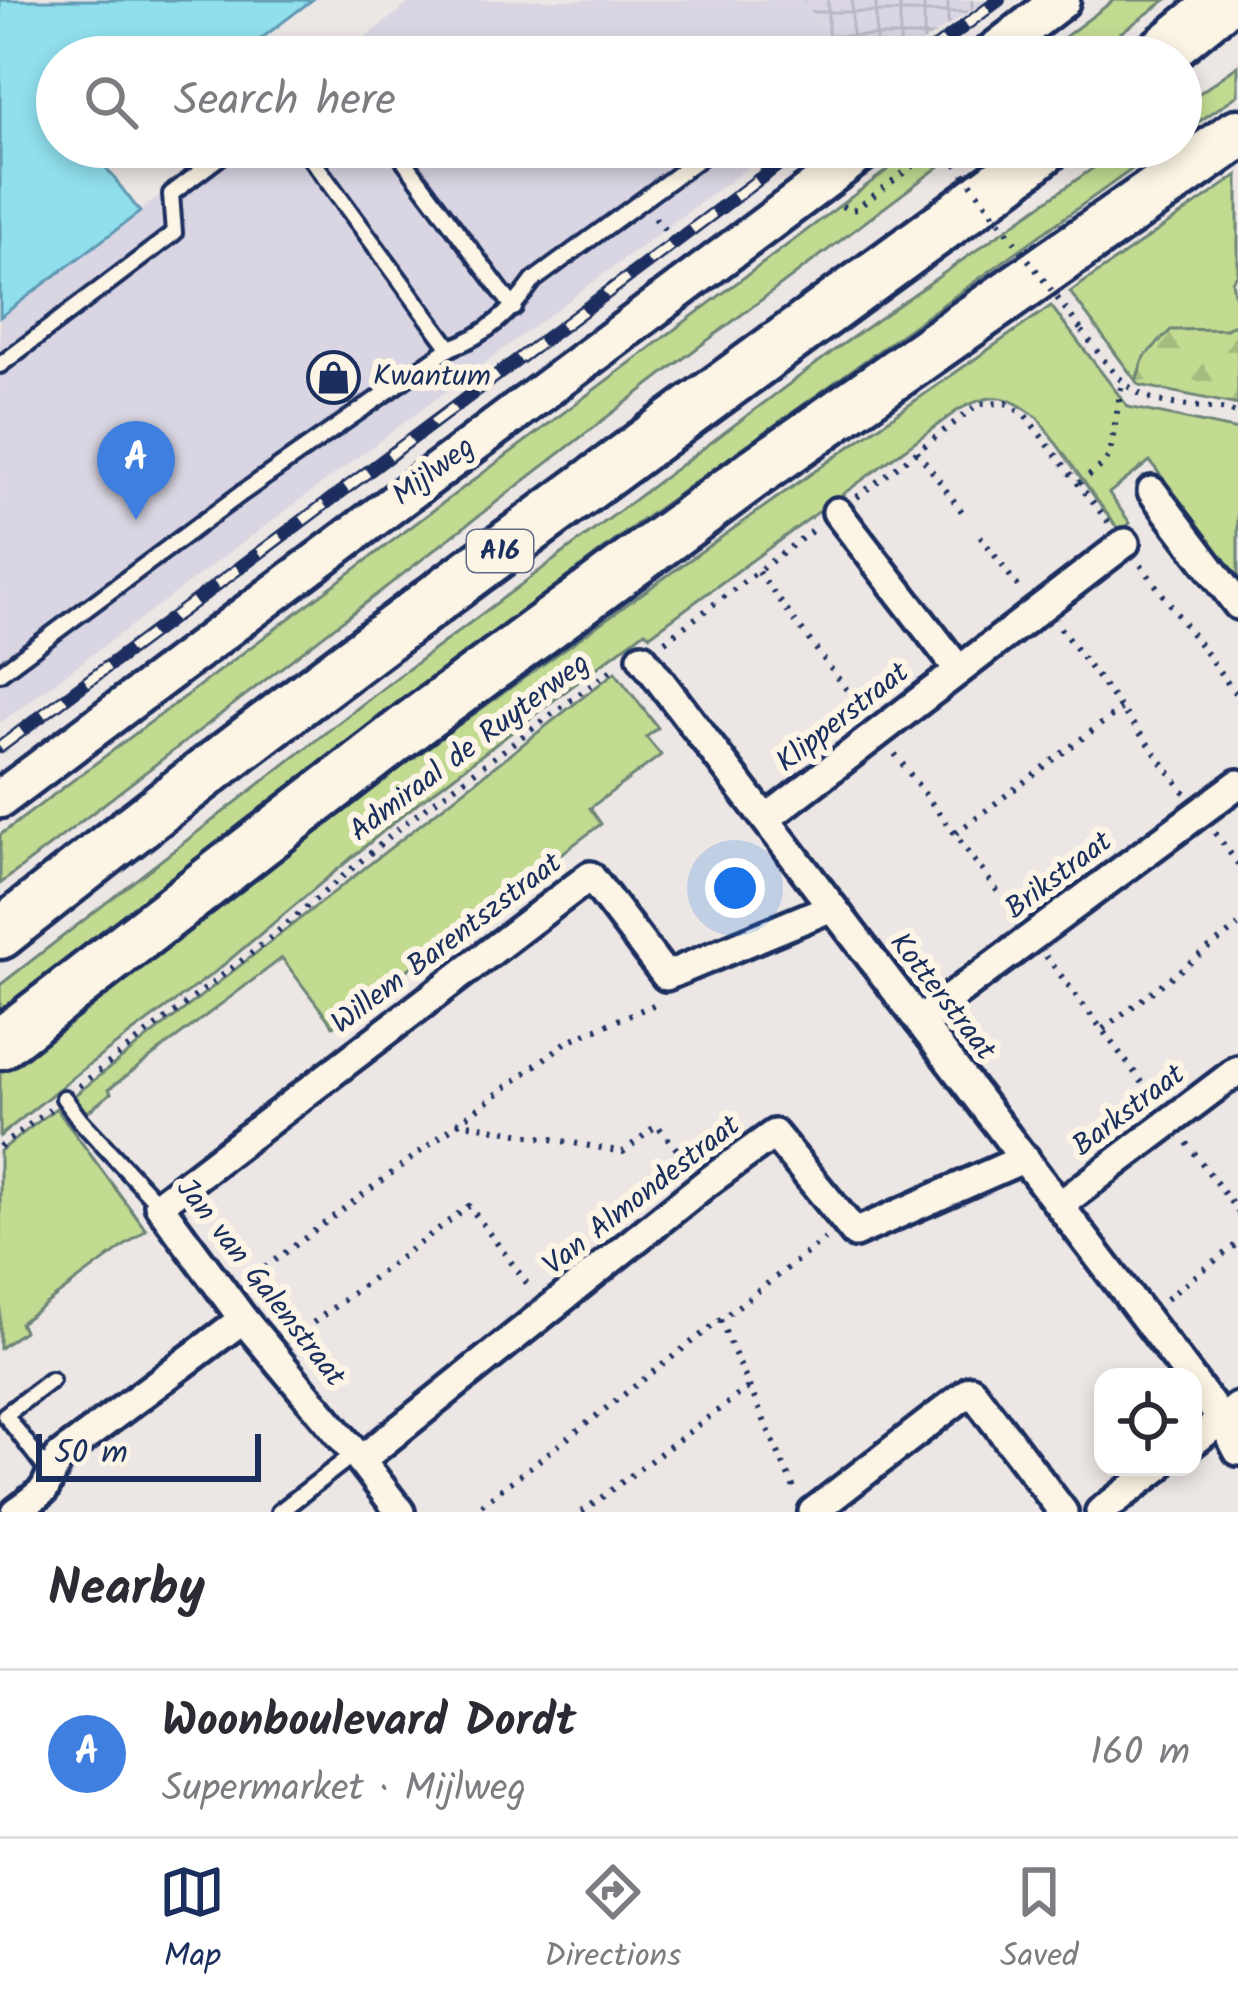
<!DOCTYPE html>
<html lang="en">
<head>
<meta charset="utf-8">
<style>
	body { margin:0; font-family:Kalam,sans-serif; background:#f7f7f7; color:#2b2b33 }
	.controls { position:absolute; right:36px; bottom:36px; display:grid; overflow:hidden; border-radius:24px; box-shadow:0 6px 18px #0003 }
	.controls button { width:108px; height:108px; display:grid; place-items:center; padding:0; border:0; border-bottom:3px solid #e1e1e2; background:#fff; color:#2b2b33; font:60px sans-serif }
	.scale { position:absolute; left:36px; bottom:30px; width:225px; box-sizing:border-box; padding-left:12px; border:6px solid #1b2f5e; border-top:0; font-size:33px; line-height:42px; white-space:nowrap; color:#1b2f5e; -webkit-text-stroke:9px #fcf5e5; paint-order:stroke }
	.you { position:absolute; left:735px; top:888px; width:42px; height:42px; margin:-30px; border:9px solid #fff; border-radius:50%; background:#1a73e8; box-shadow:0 0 0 18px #1a73e833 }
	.badge { display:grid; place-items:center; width:78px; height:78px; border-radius:50%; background:#1b2f5e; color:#fff; font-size:39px; font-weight:700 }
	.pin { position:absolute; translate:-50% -99px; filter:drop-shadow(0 3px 6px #0008) }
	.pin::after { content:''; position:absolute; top:63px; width:42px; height:36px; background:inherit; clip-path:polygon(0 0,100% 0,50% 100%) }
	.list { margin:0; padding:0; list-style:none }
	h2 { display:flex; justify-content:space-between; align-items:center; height:156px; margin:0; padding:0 48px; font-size:51px }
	h2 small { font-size:39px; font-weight:400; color:#7c7c81 }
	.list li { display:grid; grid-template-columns:78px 1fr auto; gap:36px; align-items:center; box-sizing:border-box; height:168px; padding:0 48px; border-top:3px solid #e1e1e2 }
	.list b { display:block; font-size:45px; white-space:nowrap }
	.list p { margin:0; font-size:39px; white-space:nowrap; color:#7c7c81 }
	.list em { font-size:39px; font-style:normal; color:#7c7c81 }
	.icon { flex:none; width:66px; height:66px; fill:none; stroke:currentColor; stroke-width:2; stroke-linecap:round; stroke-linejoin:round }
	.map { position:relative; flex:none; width:1238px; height:1512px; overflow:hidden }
	.search { position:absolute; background:#fff; box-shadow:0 6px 18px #0003; left:36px; right:36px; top:36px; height:132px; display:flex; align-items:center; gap:30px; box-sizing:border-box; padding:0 42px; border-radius:66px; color:#7c7c81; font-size:45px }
	.sheet { height:324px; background:#fff }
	nav { display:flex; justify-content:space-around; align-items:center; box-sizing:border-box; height:168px; border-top:3px solid #e1e1e2; background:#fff; font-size:33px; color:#7c7c81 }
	nav a { display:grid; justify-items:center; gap:6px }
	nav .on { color:#1b2f5e }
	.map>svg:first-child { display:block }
	.built { fill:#d9d5e2 }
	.industrial { fill:url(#industrial-grid) }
	.green { fill:#c2db91; stroke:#6e8578; stroke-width:3 }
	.forest { fill:url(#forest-firs); stroke:#6e8578; stroke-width:3 }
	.water { fill:#90dfed; stroke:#6199b4; stroke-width:3 }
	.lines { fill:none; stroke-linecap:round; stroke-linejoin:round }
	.lane-casing { stroke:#1b2f5e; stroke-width:22 }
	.street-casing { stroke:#1b2f5e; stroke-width:36 }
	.secondary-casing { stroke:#1b2f5e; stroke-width:45 }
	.highway-casing { stroke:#1b2f5e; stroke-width:57 }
	.path { stroke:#1b2f5e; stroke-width:6; stroke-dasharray:3 9; stroke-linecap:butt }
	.lane { stroke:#fcf5e5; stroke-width:14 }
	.street { stroke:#fcf5e5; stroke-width:27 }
	.secondary { stroke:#fcf5e5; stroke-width:36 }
	.highway { stroke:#fcf5e5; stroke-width:48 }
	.rail-casing { stroke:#1b2f5e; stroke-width:14 }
	.rail { stroke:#fcf5e5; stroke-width:9; stroke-dasharray:27; stroke-linecap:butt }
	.path-bridge { stroke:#1b2f5e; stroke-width:6; stroke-dasharray:3 9; stroke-linecap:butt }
	.labels { text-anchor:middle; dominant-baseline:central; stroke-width:12; stroke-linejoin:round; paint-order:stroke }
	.shield { fill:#fcf5e5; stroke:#5e6a86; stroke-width:3 }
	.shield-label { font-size:27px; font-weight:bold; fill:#1b2f5e }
	.poi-label { font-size:30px; fill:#1b2f5e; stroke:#fcf5e5; text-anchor:start }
	.street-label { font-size:30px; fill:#1b2f5e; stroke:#fcf5e5 }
</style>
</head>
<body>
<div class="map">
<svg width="1238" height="1512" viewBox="0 0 1238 1512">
	<defs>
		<pattern id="industrial-grid" width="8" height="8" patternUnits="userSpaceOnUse" patternTransform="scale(3)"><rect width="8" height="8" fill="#d9d5e2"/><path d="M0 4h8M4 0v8" fill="none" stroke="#bab7c4"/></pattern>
		<pattern id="forest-firs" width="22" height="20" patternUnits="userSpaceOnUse" patternTransform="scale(3)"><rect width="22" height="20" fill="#c2db91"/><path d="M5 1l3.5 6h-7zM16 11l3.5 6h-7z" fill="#a6bc7f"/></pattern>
	</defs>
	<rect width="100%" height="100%" fill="#ece6e4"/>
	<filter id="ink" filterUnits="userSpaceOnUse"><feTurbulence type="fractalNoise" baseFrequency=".00833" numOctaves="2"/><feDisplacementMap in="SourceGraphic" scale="24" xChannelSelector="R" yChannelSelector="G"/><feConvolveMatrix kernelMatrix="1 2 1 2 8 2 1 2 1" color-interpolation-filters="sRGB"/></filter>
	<g filter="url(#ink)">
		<g class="built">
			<polygon points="413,0 802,0 844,57 340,57"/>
			<polygon points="224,147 775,147 0,723 0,317"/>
		</g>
		<polygon class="industrial" points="802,0 987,0 900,57 844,57"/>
		<g class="green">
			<polygon points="1114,0 1166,0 1087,57 1038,57"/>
			<polygon points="1238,66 1238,95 1181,134 1181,106"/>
			<polygon points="918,147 965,147 676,364 0,884 0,835"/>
			<polygon points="1123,147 1163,147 638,523 0,1011 0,985 395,679 836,349"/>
			<polygon points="1238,175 1238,274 1232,281 1234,293 1238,298 1238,322 1227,329 1171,331 1144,357 1136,381 1070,292"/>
			<path d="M1051,306L1128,407L1238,430V581L1150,461L1109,493L1130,523L1120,532L1038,418C1007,394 993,391 958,410L650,635L645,631L405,813L215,972L87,1066L0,1136V1067C343,803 696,553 1051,306Z"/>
			<polygon points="615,672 658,728 646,737 661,755 590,808 601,824 333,1026 282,958 109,1089 111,1093 84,1115 71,1098"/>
			<polygon points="56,1108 146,1230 20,1323 24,1331 0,1348 0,1151"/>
		</g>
		<polygon class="forest" points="1238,322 1238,405 1139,385 1136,381 1144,357 1171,330 1227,329"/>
		<polygon class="water" points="0,0 312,0 237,57 57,57 57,147 117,147 101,161 140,212 0,317"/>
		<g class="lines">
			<defs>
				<g id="lane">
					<polyline points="307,147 304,149 450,348"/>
					<polyline points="394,147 514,308"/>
					<polyline points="0,365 174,233 171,194 233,147"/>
					<path d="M0,673L242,493L450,348C487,335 512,311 534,280L715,147"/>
					<polyline points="64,1098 80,1120 159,1205"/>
					<polyline points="51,1380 5,1415 51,1475"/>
					<polyline points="279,1512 355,1453"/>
				</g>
				<g id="street">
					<polyline points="1152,491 1238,605"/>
					<polyline points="837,512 959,670"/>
					<polyline points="642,657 1190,1377"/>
					<polyline points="766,819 1125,543"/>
					<polyline points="919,1021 1238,784"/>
					<polyline points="1060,1205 1238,1070"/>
					<polyline points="1193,1381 1222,1420 1238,1451"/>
					<polyline points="1193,1442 1238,1407"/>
					<polyline points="361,1460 705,1184 774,1134 855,1233 1025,1158"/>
					<polyline points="16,1512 44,1490 60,1456 243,1319"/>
					<polyline points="400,1512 355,1453 243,1319 159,1205 590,876 666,976 832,907"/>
					<polyline points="813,1512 971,1390 1063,1512"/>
					<polyline points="1100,1512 1159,1467"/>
				</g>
				<g id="secondary">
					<polyline points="987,57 1061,0"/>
					<polyline points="0,799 869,147"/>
				</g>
				<g id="highway">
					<polyline points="1156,57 1226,0"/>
					<path d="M0,934C328,672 669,427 1008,178L1046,147"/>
					<polyline points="0,1044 412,725 753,474 1238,134"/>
				</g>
			</defs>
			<use href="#lane" class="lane-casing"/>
			<use href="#street" class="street-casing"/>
			<use href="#secondary" class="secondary-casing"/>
			<use href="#highway" class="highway-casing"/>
			<g class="path">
				<polyline points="842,206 849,210 856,209 936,148 941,147"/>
				<polyline points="655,218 681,250"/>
				<path d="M1082,331C1099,352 1117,383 1142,395C1167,407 1202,406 1229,410L1238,415"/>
				<polyline points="917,451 963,513"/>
				<polyline points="1079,483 1104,464 1110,454 1122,382"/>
				<polyline points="857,497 979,404 1006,403 1024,414 1109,523"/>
				<polyline points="980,536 1020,589"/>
				<polyline points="1141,565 1238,697"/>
				<polyline points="758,572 862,710"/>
				<polyline points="1060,628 1186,794"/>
				<polyline points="665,641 817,527"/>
				<polyline points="895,754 1016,916"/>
				<polyline points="956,833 1121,709"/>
				<polyline points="1215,833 1238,864"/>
				<polyline points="1046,956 1154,1098"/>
				<polyline points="1103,1029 1238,926"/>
				<polyline points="79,1086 263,944 408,821 617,666"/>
				<polyline points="457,1122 623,1152 657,1125 688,1163"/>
				<polyline points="1187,1143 1238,1212"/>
				<polyline points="0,1147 50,1109"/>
				<polyline points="246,1282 568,1041 658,1003 656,1001"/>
				<polyline points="1166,1299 1238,1243"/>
				<polyline points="720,1320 796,1493"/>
				<polyline points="294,1337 469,1206 532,1290"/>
				<polyline points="472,1512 825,1239"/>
				<polyline points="582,1512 749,1387"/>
			</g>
			<use href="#lane" class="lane"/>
			<use href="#street" class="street"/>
			<use href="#secondary" class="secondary"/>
			<use href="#highway" class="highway"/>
			<defs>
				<g id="rail">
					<polyline points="923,57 999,0"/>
					<polyline points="0,747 802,147"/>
				</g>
			</defs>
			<use href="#rail" class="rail-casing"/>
			<use href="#rail" class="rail"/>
			<polyline class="path-bridge" points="949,154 1082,331"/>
		</g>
	</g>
	<defs>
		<symbol id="shop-ring" viewBox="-11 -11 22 22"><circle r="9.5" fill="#fcf5e5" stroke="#1b2f5e" stroke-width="1.5"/><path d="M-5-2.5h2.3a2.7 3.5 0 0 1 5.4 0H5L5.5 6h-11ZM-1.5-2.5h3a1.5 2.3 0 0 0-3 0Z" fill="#1b2f5e"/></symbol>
	</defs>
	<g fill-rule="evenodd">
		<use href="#shop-ring" x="304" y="348" width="59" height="59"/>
	</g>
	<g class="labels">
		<rect class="shield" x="467" y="530" width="66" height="42" rx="9"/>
		<g class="shield-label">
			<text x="500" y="551">A16</text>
		</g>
		<g class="poi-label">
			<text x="373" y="377">Kwantum</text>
		</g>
		<g class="street-label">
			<text transform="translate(434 472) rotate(-37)">Mijlweg</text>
			<text transform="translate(843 718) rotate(-38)">Klipperstraat</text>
			<text transform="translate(470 748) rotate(-37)">Admiraal de Ruyterweg</text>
			<text transform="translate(1059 876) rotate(-37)">Brikstraat</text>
			<text transform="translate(447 944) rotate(-37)">Willem Barentszstraat</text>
			<text transform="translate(942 997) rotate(52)">Kotterstraat</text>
			<text transform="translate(1129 1111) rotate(-37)">Barkstraat</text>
			<text transform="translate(642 1196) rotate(-38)">Van Almondestraat</text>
			<text transform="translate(260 1283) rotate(52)">Jan van Galenstraat</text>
		</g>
	</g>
</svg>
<div class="controls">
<button><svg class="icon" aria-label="locate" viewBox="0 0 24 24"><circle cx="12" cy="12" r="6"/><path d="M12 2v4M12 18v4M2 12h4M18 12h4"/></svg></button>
</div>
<div class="scale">50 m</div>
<div class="you"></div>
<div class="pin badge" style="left:136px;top:520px;background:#3f7fe0">A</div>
<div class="search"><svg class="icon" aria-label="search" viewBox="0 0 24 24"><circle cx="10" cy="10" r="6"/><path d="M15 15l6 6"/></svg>Search here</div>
</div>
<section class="sheet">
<h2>Nearby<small></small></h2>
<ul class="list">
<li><span class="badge" style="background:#3f7fe0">A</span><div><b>Woonboulevard Dordt</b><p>Supermarket · Mijlweg</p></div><em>160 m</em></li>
</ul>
</section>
<nav>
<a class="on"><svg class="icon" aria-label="map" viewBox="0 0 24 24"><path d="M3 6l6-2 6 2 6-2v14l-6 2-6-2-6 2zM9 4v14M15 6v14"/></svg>Map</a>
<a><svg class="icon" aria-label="directions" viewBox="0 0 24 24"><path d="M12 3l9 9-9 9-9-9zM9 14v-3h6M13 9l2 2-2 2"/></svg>Directions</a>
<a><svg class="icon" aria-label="saved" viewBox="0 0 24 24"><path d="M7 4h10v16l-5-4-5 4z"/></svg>Saved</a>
</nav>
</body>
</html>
